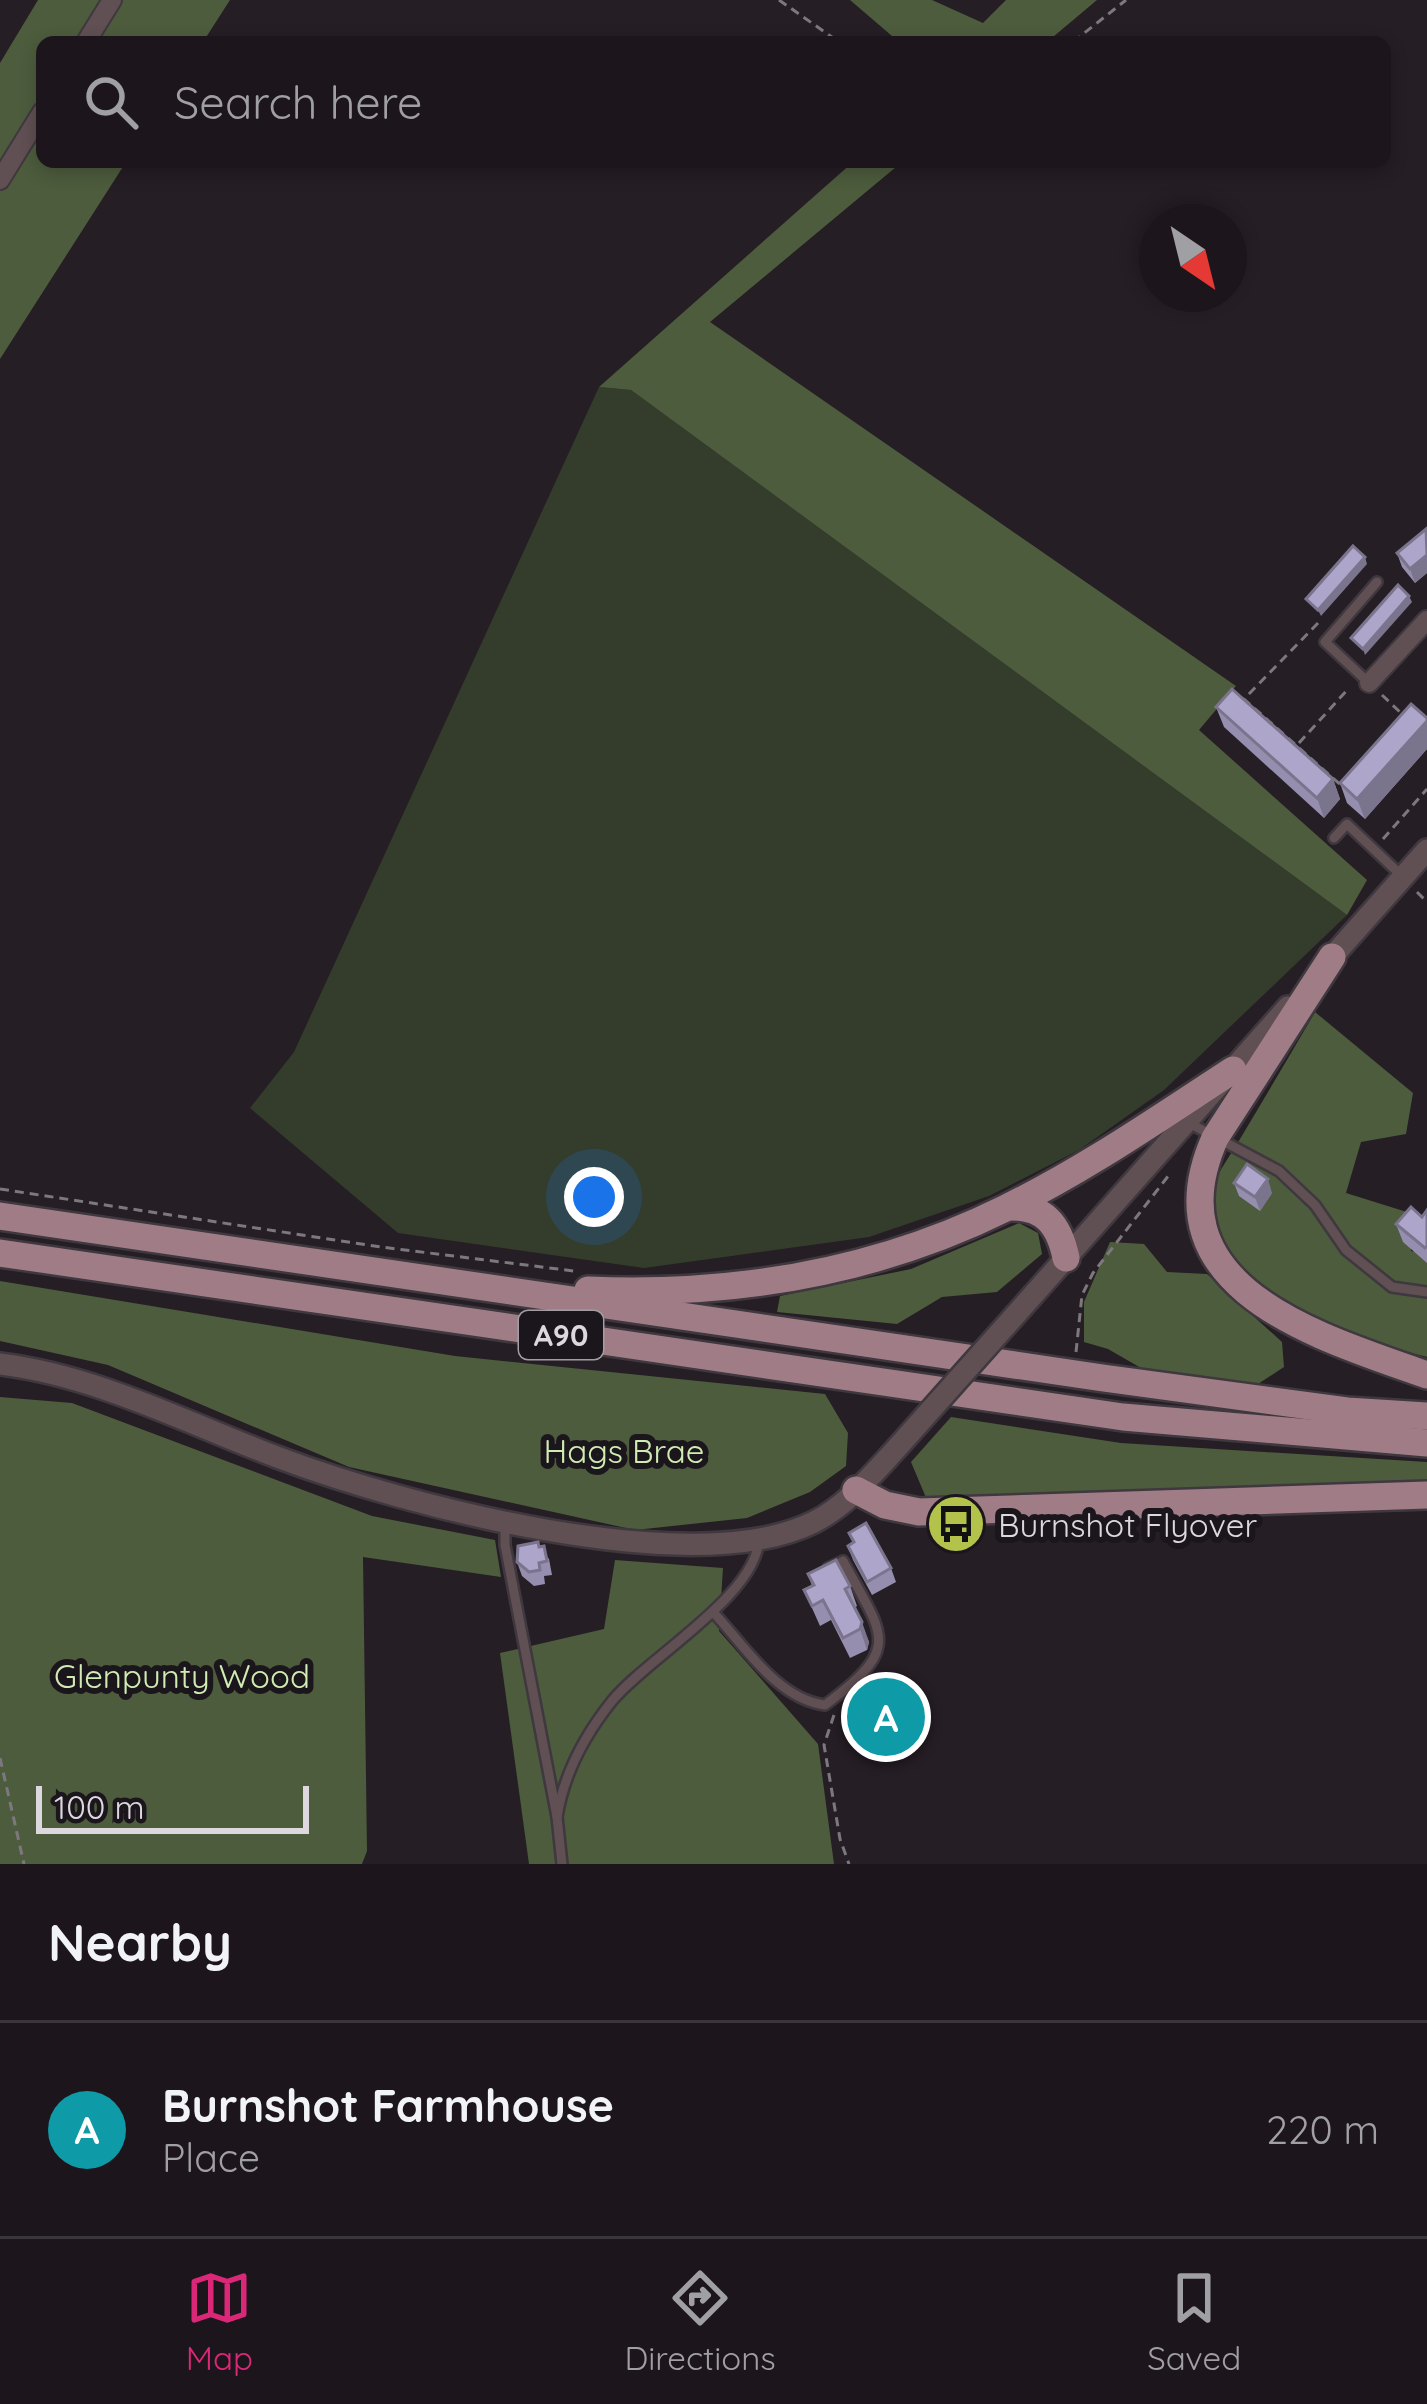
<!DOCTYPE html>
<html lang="en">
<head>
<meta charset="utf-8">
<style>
	body { margin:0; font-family:Quicksand,sans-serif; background:#251f25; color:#f1f3f6 }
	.compass { position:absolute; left:1139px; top:204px; width:108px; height:108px; border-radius:50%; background:#1c161c; box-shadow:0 6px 18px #0003; rotate:145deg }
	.scale { position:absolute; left:36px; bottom:30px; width:273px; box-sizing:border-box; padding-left:12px; border:6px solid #dcd8dd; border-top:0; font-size:33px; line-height:42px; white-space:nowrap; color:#dcd8dd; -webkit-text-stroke:9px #1b151c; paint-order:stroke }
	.you { position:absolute; left:594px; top:1197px; width:42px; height:42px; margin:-30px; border:9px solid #fff; border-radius:50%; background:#1a73e8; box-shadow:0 0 0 18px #1a73e833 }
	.badge { display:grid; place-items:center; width:78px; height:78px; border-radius:50%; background:#db2777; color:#fff; font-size:39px; font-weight:700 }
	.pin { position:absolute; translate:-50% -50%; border:6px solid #fff; box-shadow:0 3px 12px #0006 }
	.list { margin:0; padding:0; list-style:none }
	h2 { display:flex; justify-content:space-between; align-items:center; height:156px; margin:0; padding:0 48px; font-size:51px }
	h2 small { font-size:39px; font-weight:400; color:#a09fa3 }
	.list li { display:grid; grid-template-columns:78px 1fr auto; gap:36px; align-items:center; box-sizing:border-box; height:216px; padding:0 48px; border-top:3px solid #3a353b }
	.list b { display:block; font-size:45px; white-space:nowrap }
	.list p { margin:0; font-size:39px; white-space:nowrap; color:#a09fa3 }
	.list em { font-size:39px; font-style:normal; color:#a09fa3 }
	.icon { flex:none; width:66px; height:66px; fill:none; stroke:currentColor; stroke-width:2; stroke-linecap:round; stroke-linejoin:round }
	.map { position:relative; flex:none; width:1427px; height:1864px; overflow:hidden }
	.search { position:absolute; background:#1c161c; box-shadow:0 6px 18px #0003; left:36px; right:36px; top:36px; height:132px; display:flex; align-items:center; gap:30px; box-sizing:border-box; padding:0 42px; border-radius:18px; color:#a09fa3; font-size:45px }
	.sheet { height:372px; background:#1c161c }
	nav { display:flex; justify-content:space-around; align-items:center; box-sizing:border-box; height:168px; border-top:3px solid #3a353b; background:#1c161c; font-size:33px; color:#a09fa3 }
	nav a { display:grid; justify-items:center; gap:6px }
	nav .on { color:#db2777 }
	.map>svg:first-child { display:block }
	.green { fill:#343d2b }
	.forest { fill:#4d5c3d }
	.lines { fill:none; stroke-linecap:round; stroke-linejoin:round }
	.service-casing { stroke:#3f383f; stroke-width:14 }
	.minor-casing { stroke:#3f383f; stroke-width:22 }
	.tertiary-casing { stroke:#3f383f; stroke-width:26 }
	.primary-casing { stroke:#3f383f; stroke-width:32 }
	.path { stroke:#7d787e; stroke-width:3; stroke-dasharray:9 6; stroke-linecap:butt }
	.service { stroke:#604f53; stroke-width:9 }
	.minor { stroke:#604f53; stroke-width:18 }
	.tertiary { stroke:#604f53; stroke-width:21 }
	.primary { stroke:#a07d86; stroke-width:27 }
	.tertiary-bridge-casing { stroke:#3f383f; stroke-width:26; stroke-linecap:butt }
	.tertiary-bridge { stroke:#604f53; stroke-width:21 }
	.wall { fill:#968eae }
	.shaded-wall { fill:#7a748d }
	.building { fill:#aea5ca; stroke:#7a748d; stroke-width:3 }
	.labels { text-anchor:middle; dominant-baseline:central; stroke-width:12; stroke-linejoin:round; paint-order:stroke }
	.shield { fill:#1b151c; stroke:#a29ea3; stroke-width:3 }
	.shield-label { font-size:30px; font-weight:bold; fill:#dcd8dd }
	.park-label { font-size:33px; fill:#d0ecb2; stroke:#1b151c }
	.poi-label { font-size:33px; fill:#dcd8dd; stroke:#1b151c; text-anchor:start }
</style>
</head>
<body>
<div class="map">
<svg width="1427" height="1864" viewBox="0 0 1427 1864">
	<rect width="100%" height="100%" fill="#251e25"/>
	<polygon class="green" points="599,387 631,390 1347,915 1164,1090 1079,1150 989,1196 869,1237 644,1268 398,1233 250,1108 294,1052"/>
	<g class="forest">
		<polygon points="38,0 230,0 203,42 42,42 42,162 126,162 0,359 0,63"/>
		<polygon points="850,0 932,0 983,23 1006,0 1097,0 1047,42 899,42"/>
		<polygon points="853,162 902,162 710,322 1236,686 1199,730 1367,880 1347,915 631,390 599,387"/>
		<path d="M1315,1012L1413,1093L1406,1134L1361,1142L1346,1193L1410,1213L1411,1251L1427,1254V1357C1348,1336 1189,1301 1214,1187C1217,1171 1232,1154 1240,1139C1265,1097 1290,1055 1315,1012Z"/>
		<polygon points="1019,1223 1038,1233 1042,1254 997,1292 942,1297 897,1324 777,1312 780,1296 911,1269"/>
		<polygon points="1110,1242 1144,1244 1167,1272 1207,1274 1282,1342 1284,1367 1258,1384 1148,1372 1108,1349 1084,1342 1084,1302"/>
		<polygon points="0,1281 455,1356 825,1394 848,1433 846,1466 810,1492 747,1518 635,1530 349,1467 108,1365 0,1341"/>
		<polygon points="0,1397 72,1403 372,1516 495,1540 501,1577 363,1557 367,1851 362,1864 0,1864"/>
		<polygon points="951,1417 1121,1443 1427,1462 1427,1484 927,1500 911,1462"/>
		<polygon points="615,1560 723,1568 719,1631 818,1744 834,1864 529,1864 500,1653 604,1629"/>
	</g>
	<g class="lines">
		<defs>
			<g id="service">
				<polyline points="1369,683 1325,642 1377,582"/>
				<polyline points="1334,838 1347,824 1403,877"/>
				<polyline points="1189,1123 1279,1171 1315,1205 1346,1250 1392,1287 1427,1292"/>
				<polyline points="505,1520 505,1545 557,1817 562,1864"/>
				<path d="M713,1612C744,1645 777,1699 825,1705C903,1647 884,1637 843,1561L828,1568"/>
				<path d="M557,1817C564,1773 584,1736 612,1701C647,1658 758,1595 759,1538"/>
			</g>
			<g id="minor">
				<polyline points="86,42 112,0"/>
				<polyline points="0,180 42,112"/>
				<polyline points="1369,683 1427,620"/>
			</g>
			<g id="tertiary">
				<polyline points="1325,965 1427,850"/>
				<polyline points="1034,1294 1288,1007"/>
				<path d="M0,1364C97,1376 187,1423 277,1457C401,1504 692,1583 814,1522C846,1506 872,1475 896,1449"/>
			</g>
			<g id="primary">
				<path d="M1332,957L1215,1138C1148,1289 1321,1337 1427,1375"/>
				<path d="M1009,1207C1044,1206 1059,1224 1066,1258"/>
				<polyline points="0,1216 1103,1378 1347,1411 1427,1416"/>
				<polyline points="0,1253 1123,1417 1427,1443"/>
				<path d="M588,1290C733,1296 875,1273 1006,1208C1086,1169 1159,1118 1233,1070"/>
				<polyline points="856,1490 885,1505 919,1512 1427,1495"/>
			</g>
		</defs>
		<use href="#service" class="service-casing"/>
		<use href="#minor" class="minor-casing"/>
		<use href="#tertiary" class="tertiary-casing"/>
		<use href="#primary" class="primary-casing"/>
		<g class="path">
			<polyline points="779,0 839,42"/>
			<polyline points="1073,42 1126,0"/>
			<polyline points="1318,623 1244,699 1343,787"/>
			<polyline points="1382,695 1401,713"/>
			<polyline points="1299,743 1349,688"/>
			<polyline points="1383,839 1427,789"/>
			<polyline points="1417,892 1427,902"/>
			<polyline points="0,1189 381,1247 574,1271"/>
			<polyline points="1076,1352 1082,1295 1093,1273 1169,1175"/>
			<polyline points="834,1715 824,1745 840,1839 849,1864"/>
			<polyline points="0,1758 24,1864"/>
		</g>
		<use href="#service" class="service"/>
		<use href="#minor" class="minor"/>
		<use href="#tertiary" class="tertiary"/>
		<use href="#primary" class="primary"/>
		<defs>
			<polyline id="tertiary-bridge" points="896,1449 1034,1294"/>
		</defs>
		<use href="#tertiary-bridge" class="tertiary-bridge-casing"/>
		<use href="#tertiary-bridge" class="tertiary-bridge"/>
	</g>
	<g class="wall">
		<polygon points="1427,530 1427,573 1415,583 1402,567 1397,553"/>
		<polygon points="1216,707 1333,779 1340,799 1324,818 1224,727"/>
		<polygon points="1427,718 1427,749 1365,819 1347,803 1340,783"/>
		<polygon points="1234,1183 1272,1193 1260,1211 1239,1196"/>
		<polygon points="1427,1210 1427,1263 1403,1242 1396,1224 1422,1217"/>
		<polygon points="849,1533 891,1568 896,1582 872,1595 853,1560 848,1546 853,1543"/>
		<polygon points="539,1547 549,1559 552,1575 544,1576 545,1584 534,1586 522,1576 517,1562"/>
		<polygon points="808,1574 850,1586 857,1606 854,1608 869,1642 867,1650 850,1658 831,1620 820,1626 804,1590 812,1586"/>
		<polygon points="860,1698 903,1709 908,1723 886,1734 881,1724 873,1728"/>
	</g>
	<g class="shaded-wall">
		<polygon points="1427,555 1427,573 1415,583 1410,569"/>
		<polygon points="1365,557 1367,564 1321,616 1318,610"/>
		<polygon points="1409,596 1412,602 1365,655 1363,649"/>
		<polygon points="1427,721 1427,749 1365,819 1357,799"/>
		<polygon points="1333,779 1340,799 1324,818 1317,798"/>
		<polygon points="1268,1179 1272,1193 1260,1211 1255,1197"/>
		<polygon points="862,1622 869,1642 867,1650 860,1629"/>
	</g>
	<g class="building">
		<polygon points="1426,529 1427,555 1410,569 1397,553"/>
		<polygon points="1353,546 1365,557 1318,610 1306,599"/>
		<polygon points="1398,585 1409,596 1363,649 1351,638"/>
		<polygon points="1232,689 1333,779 1317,798 1216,707"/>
		<polygon points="1411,704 1427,718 1427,721 1357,799 1340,783"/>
		<polygon points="1247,1164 1268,1179 1255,1197 1234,1183"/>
		<polygon points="1411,1207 1422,1217 1427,1210 1427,1246 1425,1248 1396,1224"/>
		<polygon points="866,1523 891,1568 867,1582 848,1546 854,1542 849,1533"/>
		<polygon points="538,1542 539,1547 544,1546 547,1561 539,1563 540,1570 529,1572 517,1562 518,1546"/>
		<polygon points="836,1560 850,1586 845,1589 862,1622 860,1629 843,1638 823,1600 812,1606 804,1590 814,1585 808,1574"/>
		<polygon points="889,1683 903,1709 881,1721 876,1710 868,1715 860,1698"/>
	</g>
	<defs>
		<symbol id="bus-disc" viewBox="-11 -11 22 22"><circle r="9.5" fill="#b2c24b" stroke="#1b151c"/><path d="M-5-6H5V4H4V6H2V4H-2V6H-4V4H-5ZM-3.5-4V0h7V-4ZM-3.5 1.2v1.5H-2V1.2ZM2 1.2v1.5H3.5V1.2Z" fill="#111"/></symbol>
	</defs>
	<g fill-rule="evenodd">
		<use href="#bus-disc" x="923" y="1491" width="66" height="66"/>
	</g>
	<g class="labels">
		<rect class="shield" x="519" y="1311" width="84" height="48" rx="9"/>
		<g class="shield-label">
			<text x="561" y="1335">A90</text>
		</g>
		<g class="park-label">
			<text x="624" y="1450">Hags Brae</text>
			<text x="182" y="1675">Glenpunty Wood</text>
		</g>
		<g class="poi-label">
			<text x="998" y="1524">Burnshot Flyover</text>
		</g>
	</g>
</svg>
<svg class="compass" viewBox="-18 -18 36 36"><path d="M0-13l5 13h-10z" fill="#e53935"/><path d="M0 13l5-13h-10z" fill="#a09fa3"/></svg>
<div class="scale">100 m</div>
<div class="you"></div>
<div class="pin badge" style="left:886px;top:1717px;background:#0f9aa8">A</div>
<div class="search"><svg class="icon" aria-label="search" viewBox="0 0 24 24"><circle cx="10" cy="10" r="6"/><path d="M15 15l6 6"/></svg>Search here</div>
</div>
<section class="sheet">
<h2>Nearby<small></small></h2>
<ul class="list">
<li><span class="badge" style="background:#0f9aa8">A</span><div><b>Burnshot Farmhouse</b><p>Place</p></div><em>220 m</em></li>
</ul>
</section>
<nav>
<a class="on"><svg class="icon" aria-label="map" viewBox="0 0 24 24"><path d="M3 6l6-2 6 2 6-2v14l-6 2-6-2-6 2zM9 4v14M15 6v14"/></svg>Map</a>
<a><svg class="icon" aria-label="directions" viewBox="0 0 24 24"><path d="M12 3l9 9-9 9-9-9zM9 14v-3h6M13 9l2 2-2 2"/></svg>Directions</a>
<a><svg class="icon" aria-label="saved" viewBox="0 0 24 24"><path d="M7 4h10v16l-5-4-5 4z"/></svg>Saved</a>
</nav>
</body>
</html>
